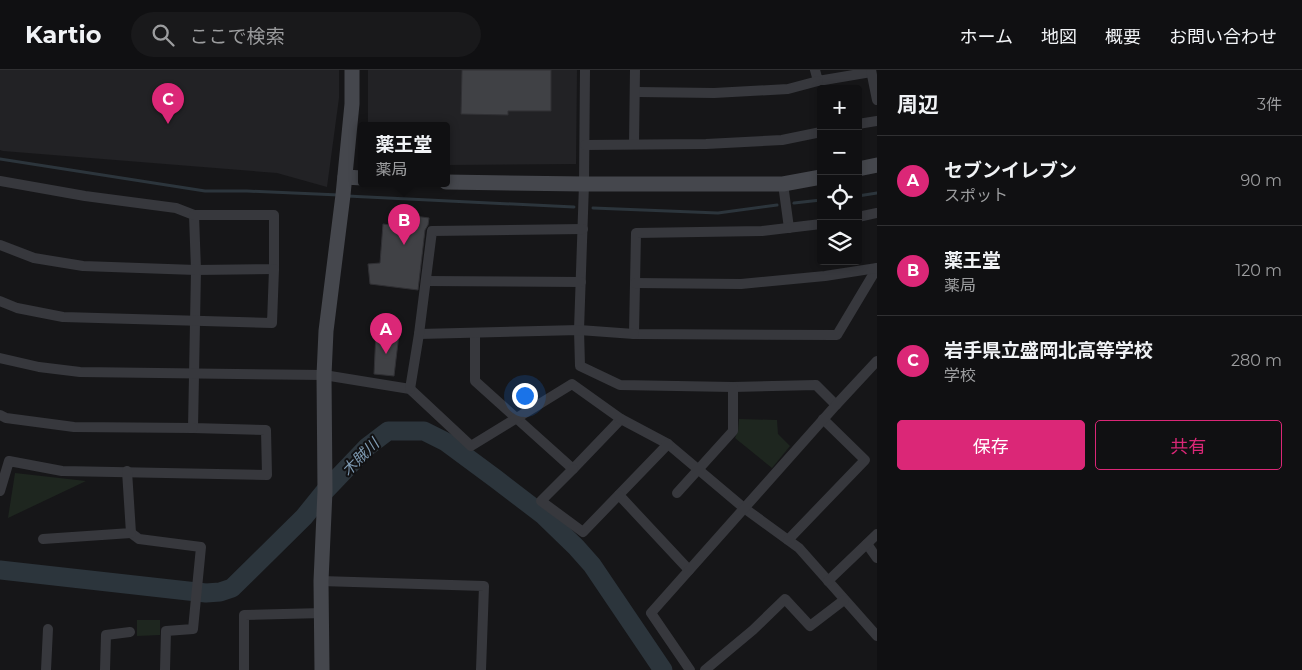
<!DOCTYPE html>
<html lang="ja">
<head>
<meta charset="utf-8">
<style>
	body { margin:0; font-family:Montserrat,"Noto Sans JP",sans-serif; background:#19191b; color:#f1f3f6 }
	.controls { position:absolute; right:15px; top:15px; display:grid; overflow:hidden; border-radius:5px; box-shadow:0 2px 8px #0003 }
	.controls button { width:45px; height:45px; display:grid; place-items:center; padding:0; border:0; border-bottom:1px solid #303032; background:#101012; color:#f1f3f6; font:25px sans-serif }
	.you { position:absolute; left:524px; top:325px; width:18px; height:18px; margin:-12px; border:4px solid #fff; border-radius:50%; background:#1a73e8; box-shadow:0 0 0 8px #1a73e833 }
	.badge { display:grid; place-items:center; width:32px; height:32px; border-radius:50%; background:#db2777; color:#fff; font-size:16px; font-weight:700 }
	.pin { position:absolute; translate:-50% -41px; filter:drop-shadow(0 1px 2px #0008) }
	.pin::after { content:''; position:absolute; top:26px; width:18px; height:15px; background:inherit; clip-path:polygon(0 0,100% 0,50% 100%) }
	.popup { position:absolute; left:358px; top:52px; width:92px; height:65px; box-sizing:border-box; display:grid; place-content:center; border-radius:5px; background:#101012; filter:drop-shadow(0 1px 4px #0005); font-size:16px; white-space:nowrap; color:#9c9d9f }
	.popup b { font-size:19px; color:#f1f3f6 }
	.popup::after { content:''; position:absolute; left:50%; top:100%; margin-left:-10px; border:10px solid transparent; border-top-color:#101012 }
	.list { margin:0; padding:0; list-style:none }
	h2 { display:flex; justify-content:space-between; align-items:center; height:65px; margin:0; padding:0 20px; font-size:21px }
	h2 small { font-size:16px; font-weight:400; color:#9c9d9f }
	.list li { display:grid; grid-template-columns:32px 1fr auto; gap:15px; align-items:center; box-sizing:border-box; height:90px; padding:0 20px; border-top:1px solid #303032 }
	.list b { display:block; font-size:19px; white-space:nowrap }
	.list p { margin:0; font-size:16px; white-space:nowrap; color:#9c9d9f }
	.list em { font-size:16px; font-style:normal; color:#9c9d9f }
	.actions { display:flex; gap:10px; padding:15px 20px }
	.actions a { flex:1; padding:11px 0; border:1px solid #db2777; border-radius:5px; text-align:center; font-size:18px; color:#db2777 }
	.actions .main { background:#db2777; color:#fff }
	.icon { flex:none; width:28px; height:28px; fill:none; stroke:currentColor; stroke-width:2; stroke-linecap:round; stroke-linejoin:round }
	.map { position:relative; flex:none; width:877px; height:600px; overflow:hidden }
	header { display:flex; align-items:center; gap:30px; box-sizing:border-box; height:70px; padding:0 25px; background:#101012; border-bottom:1px solid #303032 }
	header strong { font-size:24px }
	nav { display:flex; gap:28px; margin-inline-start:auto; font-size:18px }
	.search { width:350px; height:45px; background:#19191b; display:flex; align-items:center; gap:12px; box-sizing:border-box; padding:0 18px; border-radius:28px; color:#9c9d9f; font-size:19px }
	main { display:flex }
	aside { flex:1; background:#101012 }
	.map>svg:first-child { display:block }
	.built { fill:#222225 }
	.green { fill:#1e261f }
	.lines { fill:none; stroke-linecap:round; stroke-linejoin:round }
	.stream { stroke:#2c353c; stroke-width:3 }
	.river { stroke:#2c353c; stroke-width:19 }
	.building { fill:#404145; stroke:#303034 }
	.street { stroke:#37383d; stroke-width:10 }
	.secondary { stroke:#45474d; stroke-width:15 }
	.labels { text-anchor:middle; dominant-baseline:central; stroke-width:4; stroke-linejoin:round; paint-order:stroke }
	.water-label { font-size:15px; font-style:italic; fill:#7f9bb3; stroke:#111113 }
</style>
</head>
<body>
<header>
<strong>Kartio</strong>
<div class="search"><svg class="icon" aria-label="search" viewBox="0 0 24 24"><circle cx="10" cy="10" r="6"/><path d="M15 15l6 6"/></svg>ここで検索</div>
<nav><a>ホーム</a><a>地図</a><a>概要</a><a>お問い合わせ</a></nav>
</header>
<main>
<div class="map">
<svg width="877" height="600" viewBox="0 0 877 600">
	<rect width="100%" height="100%" fill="#161618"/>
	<g class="built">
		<polygon points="0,0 339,0 339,28 327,117 277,103 3,81 0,80"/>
		<polygon points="368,0 577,0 576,94 447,95 446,56 368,56"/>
	</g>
	<g class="green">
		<polygon points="739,349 777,350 778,364 790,376 772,398 735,368 738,361"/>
		<polygon points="15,403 86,411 8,448"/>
		<polygon points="137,550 160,550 160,565 137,566"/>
	</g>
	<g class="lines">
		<g class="stream">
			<polyline points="0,89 205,121 247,121 339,125"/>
			<polyline points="347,126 574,137"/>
			<polyline points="858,126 877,123"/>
			<polyline points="794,133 821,130"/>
			<polyline points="593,138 718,143 777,135"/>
		</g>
		<polyline class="river" points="0,500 206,523 220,522 232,518 304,447 325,421 367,377 388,361 424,361 446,372 496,409 543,445 576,477 592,495 663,600"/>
	</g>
	<g class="building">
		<polygon points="462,0 551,0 551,41 508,41 508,45 461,44"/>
		<polygon points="400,144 429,148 428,155 425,160 418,220 370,214 368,194 380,193 383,154 398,156"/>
		<polygon points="376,262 399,264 394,306 374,304"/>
	</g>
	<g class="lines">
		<g class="street">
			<polyline points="585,0 584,114 579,260 580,296 620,315 733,317 816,315 836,335"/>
			<polyline points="815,0 818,11 871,2"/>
			<polyline points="871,0 877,30"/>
			<polyline points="638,22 714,23 788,19 818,11"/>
			<polyline points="858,54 877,51"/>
			<polyline points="634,74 635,0"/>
			<polyline points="585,75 706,74 782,70 821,62"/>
			<polyline points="0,111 85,126 176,138 194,145 196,200 193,358 266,360 267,405 62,401 9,391 0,421"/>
			<polyline points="783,114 789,158"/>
			<polyline points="858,147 877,143"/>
			<polyline points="821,154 762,161 636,163 634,264 837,265 877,198"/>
			<polyline points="0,175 34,188 83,196 196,200 274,199 274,145 194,145"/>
			<polyline points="426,211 581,212"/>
			<polyline points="635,213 741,214 825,206 877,198"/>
			<polyline points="0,231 17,238 63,247 272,253 274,199"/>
			<polyline points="475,263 475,311 573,399 621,349"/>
			<polyline points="419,264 579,260 634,264"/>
			<polyline points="0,288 39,297 80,302 324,305 410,319 471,376 572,314 621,349 668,374 744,438 799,478 877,566"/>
			<polyline points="410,319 419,264 432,161 583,159"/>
			<polyline points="0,345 6,348 74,357 193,358"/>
			<polyline points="573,399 541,431 583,462 668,374"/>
			<polyline points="677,423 733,361 733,317"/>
			<polyline points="619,425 689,500"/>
			<polyline points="131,463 139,469 201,477 193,559 166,561 165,600"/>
			<polyline points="43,469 131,463 127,401"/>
			<polyline points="788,470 865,390 823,349"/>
			<polyline points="867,474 877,488"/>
			<polyline points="321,511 484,516 481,600"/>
			<polyline points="828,511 877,464"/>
			<polyline points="46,600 48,559"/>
			<polyline points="105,600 106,565 130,562"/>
			<polyline points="244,600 244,545 323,543"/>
			<polyline points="690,600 651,543 836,335 877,291"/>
			<polyline points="705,600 753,560 785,529 810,556 844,530"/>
		</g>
		<g class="secondary">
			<polyline points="858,99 877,95"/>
			<polyline points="345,107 362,108"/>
			<polyline points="446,112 584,114 783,114 821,107"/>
			<polyline points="322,600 321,511 325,421 324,305 326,261 343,125 352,34 352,0"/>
		</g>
	</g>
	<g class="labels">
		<g class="water-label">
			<text transform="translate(360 387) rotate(-45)">木賊川</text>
		</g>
	</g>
</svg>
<div class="controls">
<button>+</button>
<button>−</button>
<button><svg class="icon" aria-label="locate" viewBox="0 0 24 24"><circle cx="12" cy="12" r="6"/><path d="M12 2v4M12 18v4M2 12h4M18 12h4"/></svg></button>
<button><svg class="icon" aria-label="layers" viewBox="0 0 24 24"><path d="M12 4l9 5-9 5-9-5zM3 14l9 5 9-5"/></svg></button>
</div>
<div class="you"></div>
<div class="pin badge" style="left:386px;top:284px">A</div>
<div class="pin badge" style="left:404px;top:175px">B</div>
<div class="popup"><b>薬王堂</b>薬局</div>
<div class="pin badge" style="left:168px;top:54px">C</div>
</div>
<aside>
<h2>周辺<small>3件</small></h2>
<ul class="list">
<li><span class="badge">A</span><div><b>セブンイレブン</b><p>スポット</p></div><em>90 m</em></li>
<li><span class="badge">B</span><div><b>薬王堂</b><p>薬局</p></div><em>120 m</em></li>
<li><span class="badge">C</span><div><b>岩手県立盛岡北高等学校</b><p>学校</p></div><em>280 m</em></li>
</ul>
<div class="actions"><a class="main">保存</a><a>共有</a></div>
</aside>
</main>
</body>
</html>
